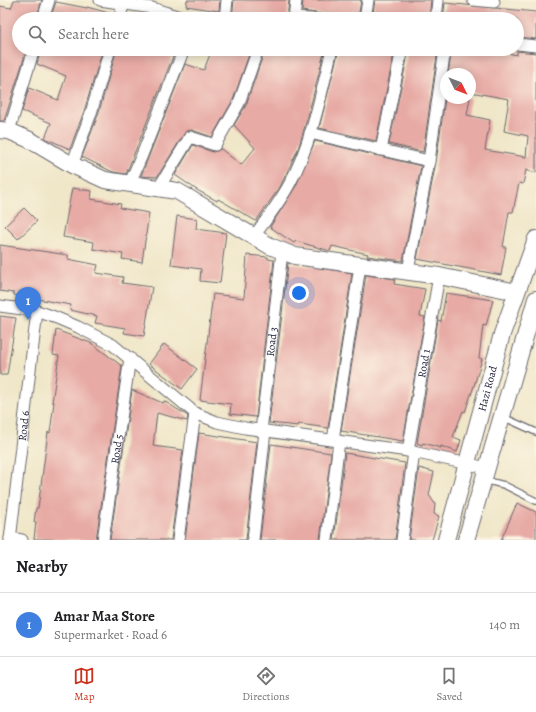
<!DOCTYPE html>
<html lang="en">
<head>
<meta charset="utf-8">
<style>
	body { margin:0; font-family:Alegreya,serif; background:#f6f6f6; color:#202124 }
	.compass { position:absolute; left:440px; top:68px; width:36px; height:36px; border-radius:50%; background:#fff; box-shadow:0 2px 10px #0003; rotate:132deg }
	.you { position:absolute; left:299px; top:293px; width:14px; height:14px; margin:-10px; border:3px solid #fff; border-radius:50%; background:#1a73e8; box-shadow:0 0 0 6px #1a73e833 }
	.badge { display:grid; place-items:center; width:26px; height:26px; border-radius:50%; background:#c8321e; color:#fff; font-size:13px; font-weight:700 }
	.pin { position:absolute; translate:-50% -33px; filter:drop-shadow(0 1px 2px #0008) }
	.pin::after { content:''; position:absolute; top:21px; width:14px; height:12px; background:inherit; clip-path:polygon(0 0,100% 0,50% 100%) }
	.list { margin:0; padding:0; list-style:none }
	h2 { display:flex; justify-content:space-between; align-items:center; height:52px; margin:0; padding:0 16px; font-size:17px }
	h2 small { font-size:13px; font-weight:400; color:#757577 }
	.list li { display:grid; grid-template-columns:26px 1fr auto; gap:12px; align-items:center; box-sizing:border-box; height:64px; padding:0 16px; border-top:1px solid #e0e0e0 }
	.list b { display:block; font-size:15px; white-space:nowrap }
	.list p { margin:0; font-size:13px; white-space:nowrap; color:#757577 }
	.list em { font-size:13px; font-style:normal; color:#757577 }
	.icon { flex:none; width:22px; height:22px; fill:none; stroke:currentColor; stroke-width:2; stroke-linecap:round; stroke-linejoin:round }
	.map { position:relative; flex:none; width:536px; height:540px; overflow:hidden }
	.search { position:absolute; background:#fff; box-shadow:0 2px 10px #0003; left:12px; right:12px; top:12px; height:44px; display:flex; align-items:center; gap:10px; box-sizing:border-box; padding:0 14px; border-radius:22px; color:#757577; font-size:15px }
	.sheet { height:116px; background:#fff }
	nav { display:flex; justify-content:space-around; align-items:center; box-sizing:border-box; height:56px; border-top:1px solid #e0e0e0; background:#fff; font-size:11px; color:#757577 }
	nav a { display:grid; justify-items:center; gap:2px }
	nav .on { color:#c8321e }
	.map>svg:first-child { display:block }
	.building { fill:#e7aaa5 }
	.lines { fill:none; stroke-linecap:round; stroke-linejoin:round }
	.lane-casing { stroke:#6a676d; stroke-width:8 }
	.street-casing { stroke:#6a676d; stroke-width:13 }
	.secondary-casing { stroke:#6a676d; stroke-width:18 }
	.lane { stroke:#fff; stroke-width:5.5 }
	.street { stroke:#fff; stroke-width:11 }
	.secondary { stroke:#fff; stroke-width:16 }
	.labels { text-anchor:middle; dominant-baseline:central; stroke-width:3.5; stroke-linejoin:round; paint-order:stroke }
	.street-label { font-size:11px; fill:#22223b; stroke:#fcf5e5 }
</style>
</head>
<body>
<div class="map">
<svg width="536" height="540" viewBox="0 0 536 540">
	<rect width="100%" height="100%" fill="#fcf5e5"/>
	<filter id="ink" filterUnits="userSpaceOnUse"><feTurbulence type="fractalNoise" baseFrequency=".025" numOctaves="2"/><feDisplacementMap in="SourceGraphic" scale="8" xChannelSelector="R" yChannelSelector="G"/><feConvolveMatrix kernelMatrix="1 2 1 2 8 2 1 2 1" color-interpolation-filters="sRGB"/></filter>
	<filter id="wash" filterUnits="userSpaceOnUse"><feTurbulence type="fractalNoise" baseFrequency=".012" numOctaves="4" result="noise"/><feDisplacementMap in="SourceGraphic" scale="16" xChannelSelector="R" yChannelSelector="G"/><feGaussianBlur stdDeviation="0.9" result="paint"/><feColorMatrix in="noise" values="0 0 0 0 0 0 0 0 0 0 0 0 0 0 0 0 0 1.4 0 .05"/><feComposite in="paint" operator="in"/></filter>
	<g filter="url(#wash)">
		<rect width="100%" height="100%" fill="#f0e7c9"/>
		<g id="blocks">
			<g class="building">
				<polygon points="14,0 42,0 36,19 19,19 19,49 27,49 4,121 0,121 0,6 11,8"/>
				<polygon points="187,0 220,0 219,11 186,6"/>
				<polygon points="234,0 289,0 287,19 232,19"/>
				<polygon points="303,0 361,0 358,19 334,18 335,16 302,11"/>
				<polygon points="375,0 431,0 429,19 372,19"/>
				<polygon points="56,2 87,8 87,7 113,14 112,19 50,19"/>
				<polygon points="445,3 536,12 536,39 517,37 517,19 443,19"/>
				<polygon points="41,49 103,49 84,111 70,149 45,138 51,123 22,111 29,88 58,100 66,76 37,64"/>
				<polygon points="117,49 176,49 126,174 113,172 82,157 98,115"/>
				<polygon points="212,49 223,53 225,49 251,49 233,100 212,137 192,130 186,131 157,177 141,176 185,64 204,70"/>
				<polygon points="265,49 325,49 308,116 298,149 280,187 256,221 227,204 218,199 217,201 197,190 175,175 193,145 213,152 221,149 241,165 255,148 234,125 246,105"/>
				<polygon points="339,49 395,49 376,141 319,128"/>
				<polygon points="409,49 438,49 423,152 389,144"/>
				<polygon points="452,49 486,49 517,55 517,51 536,53 536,173 526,170 523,184 519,183 513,212 509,212 503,247 506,247 501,275 417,259 436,162 446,92 446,98 470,98 467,115 490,120 485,150 526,157 528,136 504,131 509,99 470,92 470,74 448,74"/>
				<polygon points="315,141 421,166 403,261 367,256 368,254 332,246 330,251 296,241 294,243 270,227 296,186"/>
				<polygon points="72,188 92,191 91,199 121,204 120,208 149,213 142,262 122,259 123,254 93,249 94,242 63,237"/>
				<polygon points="24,208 37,221 18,239 5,226"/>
				<polygon points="177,216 197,219 196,229 226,233 220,283 200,281 201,269 171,265"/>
				<polygon points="0,245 68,255 68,259 98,265 96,273 123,277 122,283 152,287 144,336 124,333 125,328 95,323 97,316 70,310 71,305 14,295 14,293 0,291"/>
				<polygon points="247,255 268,257 268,259 274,260 256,417 230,414 231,404 200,400 213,294 244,298"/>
				<polygon points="288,263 352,273 328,428 299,424 298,426 269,423"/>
				<polygon points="366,275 395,279 394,284 425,289 420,316 425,317 403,441 341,431"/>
				<polygon points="446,293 493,300 486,326 483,325 479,358 482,359 474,386 465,412 463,411 453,437 461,440 457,452 441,446 441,448 423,443 422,445 417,443 438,320 441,321"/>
				<polygon points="0,316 16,318 7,375 0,375"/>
				<polygon points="56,330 91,343 122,366 96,540 34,539 36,522 34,522 36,508 38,508 48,432 50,433 54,402 52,402 59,356 53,355"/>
				<polygon points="164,344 197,369 182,389 149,364"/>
				<polygon points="132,390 163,403 164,401 188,416 187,421 157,413 153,446 183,450 171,540 110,540"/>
				<polygon points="199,433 257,442 246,540 185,540"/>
				<polygon points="271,444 331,453 320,540 260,540"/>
				<polygon points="345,453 405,463 395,540 334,540"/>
				<polygon points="419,468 434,472 429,495 435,504 434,514 439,516 432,540 409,540"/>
				<polygon points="517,503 536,512 536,540 501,540"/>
			</g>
		</g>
	</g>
	<g filter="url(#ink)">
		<use href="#blocks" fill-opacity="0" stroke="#6a676d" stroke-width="1"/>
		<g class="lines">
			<defs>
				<g id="lane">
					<polyline points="503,417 536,432"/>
					<polyline points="484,480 504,485 536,501"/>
				</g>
				<g id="street">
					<polyline points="100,0 152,8 186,19"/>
					<polyline points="473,0 494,2"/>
					<polyline points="294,18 312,19"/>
					<polyline points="43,19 49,0"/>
					<polyline points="119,19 124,3"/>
					<polyline points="225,19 227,0"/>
					<polyline points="294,19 296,0"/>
					<polyline points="365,19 368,0"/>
					<polyline points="436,19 438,0"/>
					<polyline points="517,44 536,46"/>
					<polyline points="9,131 34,49"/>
					<polyline points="310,133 429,161"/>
					<polyline points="381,150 402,49"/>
					<polyline points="72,165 91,113 110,49"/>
					<polyline points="129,185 142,155 184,49"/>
					<polyline points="158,189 190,137 215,145 239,103 258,49"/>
					<path d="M254,236C267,219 280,202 290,183C312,142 321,94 332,49"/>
					<polyline points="408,271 429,161 445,49"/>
					<polyline points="0,306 37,311 57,318 78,327 113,345 195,413 217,422 245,428 408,451 487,468"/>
					<path id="s1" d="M261,431L282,252"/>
					<polyline points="333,440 360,266"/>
					<path id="s2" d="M408,451L439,276"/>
					<polyline points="10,538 22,540"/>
					<path id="s3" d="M10,540L37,311"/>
					<path id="s4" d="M103,540L130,358"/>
					<polyline points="178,540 195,413"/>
					<polyline points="253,540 265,431"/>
					<polyline points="327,540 339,441"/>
					<polyline points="402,540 414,452"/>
				</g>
				<g id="secondary">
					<polyline points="0,130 9,131 30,140 72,165 105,180 177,191 270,246 295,256 439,276 517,292"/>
					<path id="s5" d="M446,540L502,334L536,239"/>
					<polyline points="466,540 536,299"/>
				</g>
			</defs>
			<use href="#lane" class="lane-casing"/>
			<use href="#street" class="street-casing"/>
			<use href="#secondary" class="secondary-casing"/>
			<use href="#lane" class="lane"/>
			<use href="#street" class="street"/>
			<use href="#secondary" class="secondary"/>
		</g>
	</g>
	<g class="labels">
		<g class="street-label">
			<text stroke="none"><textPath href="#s1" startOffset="90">Road 3</textPath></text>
			<text stroke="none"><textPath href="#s2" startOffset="89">Road 1</textPath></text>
			<text stroke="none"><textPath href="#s5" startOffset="157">Hazi Road</textPath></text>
			<text stroke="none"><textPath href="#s3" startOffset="115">Road 6</textPath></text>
			<text stroke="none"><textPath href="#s4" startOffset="92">Road 5</textPath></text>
		</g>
	</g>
</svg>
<svg class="compass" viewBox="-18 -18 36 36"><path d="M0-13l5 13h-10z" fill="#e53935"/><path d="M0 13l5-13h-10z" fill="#757577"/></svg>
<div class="you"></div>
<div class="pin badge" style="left:28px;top:320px;background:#3f7fe0">1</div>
<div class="search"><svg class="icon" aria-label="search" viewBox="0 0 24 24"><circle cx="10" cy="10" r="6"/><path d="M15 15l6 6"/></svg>Search here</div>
</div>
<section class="sheet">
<h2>Nearby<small></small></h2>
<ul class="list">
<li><span class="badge" style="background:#3f7fe0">1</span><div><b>Amar Maa Store</b><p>Supermarket · Road 6</p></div><em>140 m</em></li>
</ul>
</section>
<nav>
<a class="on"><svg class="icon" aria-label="map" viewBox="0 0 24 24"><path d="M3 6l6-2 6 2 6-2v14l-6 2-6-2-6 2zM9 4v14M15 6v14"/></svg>Map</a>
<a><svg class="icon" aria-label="directions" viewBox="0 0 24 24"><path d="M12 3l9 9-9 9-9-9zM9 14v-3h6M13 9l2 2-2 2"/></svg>Directions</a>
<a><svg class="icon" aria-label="saved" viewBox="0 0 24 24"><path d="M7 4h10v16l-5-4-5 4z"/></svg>Saved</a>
</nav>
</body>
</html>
